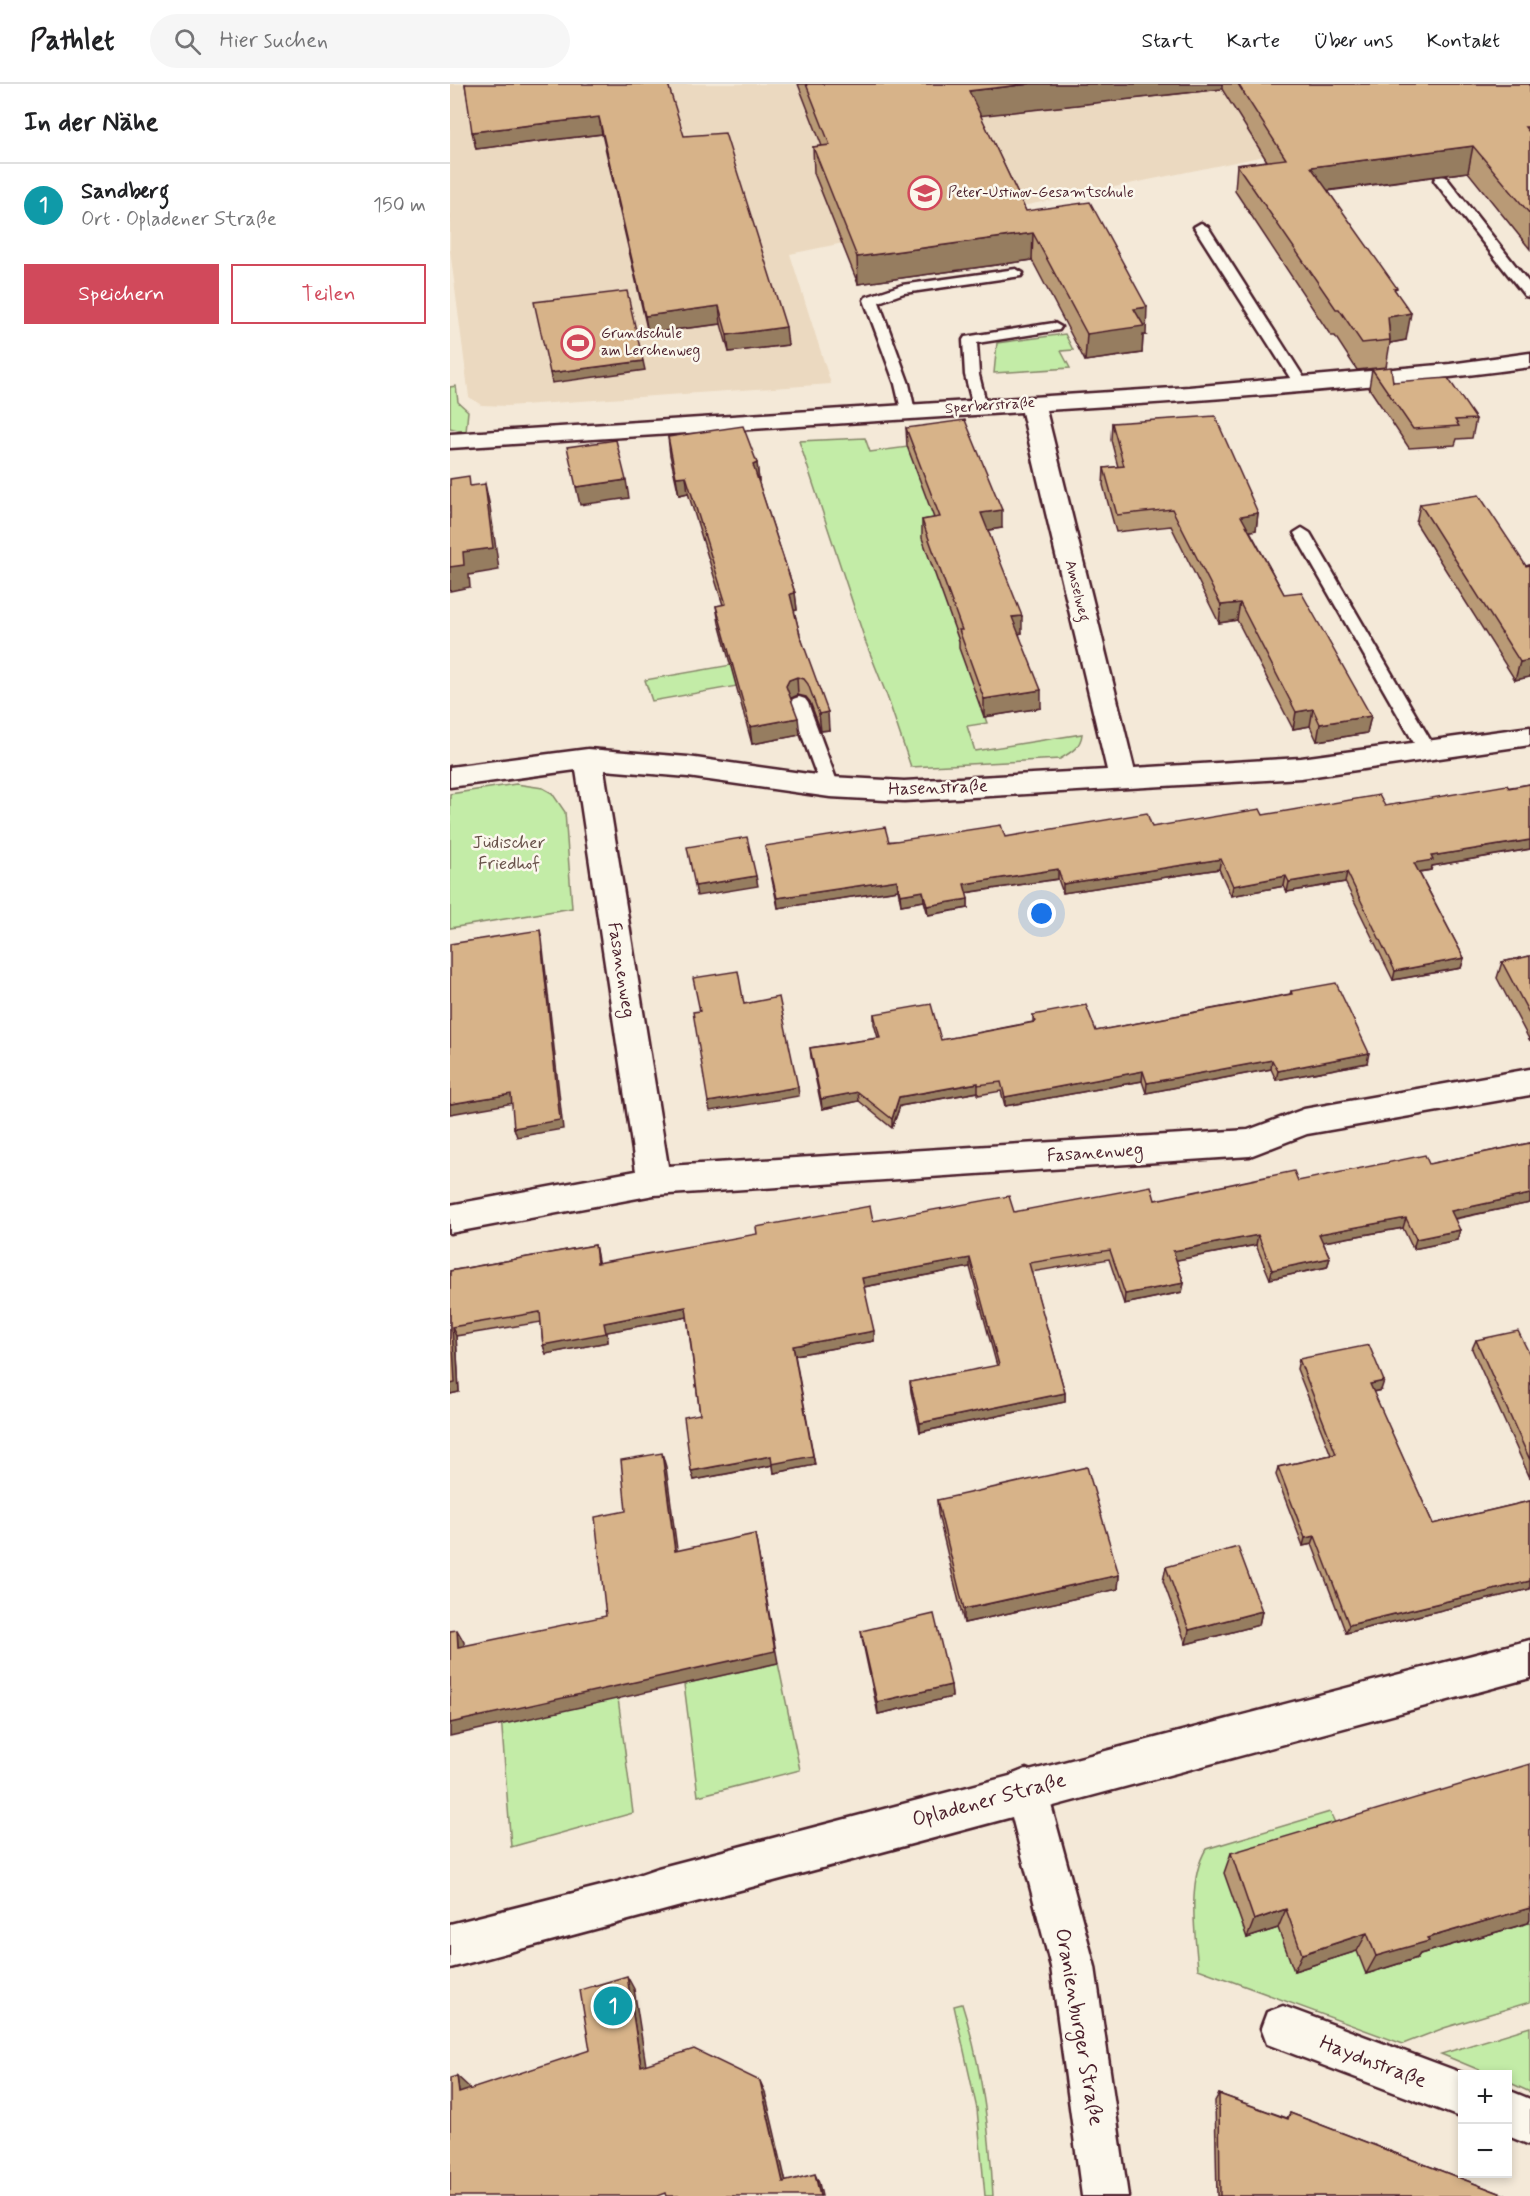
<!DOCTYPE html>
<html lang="de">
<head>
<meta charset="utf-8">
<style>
	body { margin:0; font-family:Mynerve,sans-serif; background:#f6f6f6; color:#202124 }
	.controls { position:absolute; right:18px; bottom:18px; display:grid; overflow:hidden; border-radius:0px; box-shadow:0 3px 9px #0003 }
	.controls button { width:54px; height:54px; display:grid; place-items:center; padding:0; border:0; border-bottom:2px solid #e0e0e0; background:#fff; color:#202124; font:30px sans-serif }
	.you { position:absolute; left:592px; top:830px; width:21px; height:21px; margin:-15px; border:4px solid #fff; border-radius:50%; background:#1a73e8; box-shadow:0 0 0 9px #1a73e833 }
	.badge { display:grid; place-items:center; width:39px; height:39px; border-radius:50%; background:#d1495b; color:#fff; font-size:20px; font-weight:700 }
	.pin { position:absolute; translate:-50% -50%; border:3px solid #fff; box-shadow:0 2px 6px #0006 }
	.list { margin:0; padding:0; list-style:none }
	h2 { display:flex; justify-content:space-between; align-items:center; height:78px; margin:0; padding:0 24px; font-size:26px }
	h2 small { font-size:20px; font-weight:400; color:#757577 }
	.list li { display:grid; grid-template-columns:39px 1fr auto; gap:18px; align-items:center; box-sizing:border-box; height:84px; padding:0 24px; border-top:2px solid #e0e0e0 }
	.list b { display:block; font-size:22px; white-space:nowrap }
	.list p { margin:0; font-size:20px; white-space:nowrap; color:#757577 }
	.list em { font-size:20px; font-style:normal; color:#757577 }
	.actions { display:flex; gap:12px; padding:18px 24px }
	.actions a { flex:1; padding:14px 0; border:2px solid #d1495b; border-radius:0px; text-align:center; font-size:21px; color:#d1495b }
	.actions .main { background:#d1495b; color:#fff }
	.icon { flex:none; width:33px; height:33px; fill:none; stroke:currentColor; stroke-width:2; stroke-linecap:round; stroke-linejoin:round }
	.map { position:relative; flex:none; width:1080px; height:2112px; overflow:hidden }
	header { display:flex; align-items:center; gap:36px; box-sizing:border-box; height:84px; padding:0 30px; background:#fff; border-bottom:2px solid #e0e0e0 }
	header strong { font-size:28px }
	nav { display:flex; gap:33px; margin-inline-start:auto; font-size:21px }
	.search { width:420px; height:54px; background:#f6f6f6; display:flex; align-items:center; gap:15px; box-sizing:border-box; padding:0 21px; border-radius:33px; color:#757577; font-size:22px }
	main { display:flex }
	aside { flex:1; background:#fff }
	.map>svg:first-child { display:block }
	.built { fill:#ebd9c0 }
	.green { fill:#c3eca7; stroke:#868669; stroke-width:1.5 }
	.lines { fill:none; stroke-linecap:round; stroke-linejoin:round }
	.service-casing { stroke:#4a1f2b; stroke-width:5 }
	.minor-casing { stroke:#4a1f2b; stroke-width:5 }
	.tertiary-casing { stroke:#4a1f2b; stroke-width:5 }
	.service { fill:#fbf7ec; fill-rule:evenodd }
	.minor { fill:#fbf7ec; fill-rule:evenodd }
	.tertiary { fill:#fbf7ec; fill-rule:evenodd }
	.wall { fill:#b99a76; stroke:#4a1f2b; stroke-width:1.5 }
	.shaded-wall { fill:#967d60; stroke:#4a1f2b; stroke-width:1.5 }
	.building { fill:#d7b389; stroke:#4a1f2b; stroke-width:1.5 }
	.labels { text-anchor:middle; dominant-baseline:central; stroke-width:5; stroke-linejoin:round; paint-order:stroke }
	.far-poi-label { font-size:15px; fill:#4a1f2b; stroke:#fbf7ec; text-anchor:start }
	.far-street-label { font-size:15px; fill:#4a1f2b; stroke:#fbf7ec }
	.street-label { font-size:18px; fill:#4a1f2b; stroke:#fbf7ec }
	.park-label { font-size:18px; fill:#68524a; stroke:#fbf7ec }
	.near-street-label { font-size:21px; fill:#4a1f2b; stroke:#fbf7ec }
</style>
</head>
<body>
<header>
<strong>Pathlet</strong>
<div class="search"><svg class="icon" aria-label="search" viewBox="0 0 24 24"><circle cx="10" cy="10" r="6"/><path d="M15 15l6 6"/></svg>Hier suchen</div>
<nav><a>Start</a><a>Karte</a><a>Über uns</a><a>Kontakt</a></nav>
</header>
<main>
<aside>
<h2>In der Nähe<small></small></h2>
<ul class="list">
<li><span class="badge" style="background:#0f9aa8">1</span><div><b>Sandberg</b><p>Ort · Opladener Straße</p></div><em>150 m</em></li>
</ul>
<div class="actions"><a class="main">Speichern</a><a>Teilen</a></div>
</aside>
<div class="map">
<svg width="1080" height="2112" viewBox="0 0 1080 2112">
	<rect width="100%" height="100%" fill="#f4e9d8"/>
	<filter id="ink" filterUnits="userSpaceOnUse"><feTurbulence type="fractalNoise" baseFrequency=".0167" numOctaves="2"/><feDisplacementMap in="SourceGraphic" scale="12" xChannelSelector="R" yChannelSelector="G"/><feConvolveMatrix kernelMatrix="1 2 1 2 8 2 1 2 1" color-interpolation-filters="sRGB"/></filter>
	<g filter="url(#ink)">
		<polygon class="built" points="0,0 1080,0 1080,29 931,48 340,170 381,300 57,322 31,321 19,313 0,166"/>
		<g class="green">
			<polygon points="615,250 623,266 611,267 620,284 544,289 547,259"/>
			<polygon points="6,302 8,318 18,327 16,348 0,344 0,303"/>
			<path d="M415,354L420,368L458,363L526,529L510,564L537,639L517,642L525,667L632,650C631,663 620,669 610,675L461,683L437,612L416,559L349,357Z"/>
			<polygon points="281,581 287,602 202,617 195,596"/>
			<polygon points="66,700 93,704 102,709 115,728 122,824 0,844 0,710"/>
			<polygon points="328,1579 350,1686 248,1712 234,1600"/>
			<polygon points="168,1614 183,1729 61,1763 51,1632"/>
			<path d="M880,1728L892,1754L828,1844L957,1848L1080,1811V1918L994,1944L953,1960L748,1885C745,1849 737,1797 756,1765Z"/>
			<path d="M512,1920C532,1982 540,2047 543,2112H535L527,2025L504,1922Z"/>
			<polygon points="1080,1943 1080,2008 1058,1998 1058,1990 1039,1990 991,1970"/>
		</g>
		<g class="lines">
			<defs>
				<g id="service">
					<polygon points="991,92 996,93 1080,200 1080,213 1075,212 986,99 984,96 986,93"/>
					<polygon points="751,139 758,143 858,300 856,303 851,304 844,300 744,143"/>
					<polygon points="566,185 573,189 571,192 454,209 429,218 459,300 465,327 462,330 452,330 445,300 414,216 416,213 452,201"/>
					<polygon points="604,239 611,243 609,246 527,259 529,291 537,323 534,326 524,326 515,291 513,256 515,253"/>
					<polygon points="852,444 860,449 986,666 983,670 971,670 968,666 844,449"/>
					<polygon points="349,613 355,615 358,619 389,703 386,707 380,709 374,707 371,703 340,619 343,615"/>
				</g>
				<g id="minor">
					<path d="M1080,269V283C919,305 757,316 596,326L684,684L851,674L1080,643V661L851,694L454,717L380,713L238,693L154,686L218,1082L798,1046L854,1025L1080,985V1011L857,1050L800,1072L204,1111L0,1149V1121L186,1087L126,686L0,703V683L138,665L238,673L380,693L454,697L657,686L572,328L0,364V350L739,303L1000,280Z"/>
					<polygon points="576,1685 591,1691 597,1706 645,1883 678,2112 632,2112 601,1883 555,1706 561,1691"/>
					<polygon points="833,1922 1015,1990 1012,1990 1012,2034 817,1960 811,1944 817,1928"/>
					<polygon points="1058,2006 1080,2015 1080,2061 1058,2052"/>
				</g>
				<polygon id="tertiary" points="1080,1556 1080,1594 0,1884 0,1840 167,1798 208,1784"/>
			</defs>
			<use href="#service" class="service-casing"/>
			<use href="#minor" class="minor-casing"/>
			<use href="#tertiary" class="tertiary-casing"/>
			<use href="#service" class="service"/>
			<use href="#minor" class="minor"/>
			<use href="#tertiary" class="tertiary"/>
		</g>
		<g class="wall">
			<polygon points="15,0 234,52 338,261 279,268 271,240 198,249 152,50 26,65"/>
			<polygon points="348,0 1080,0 1080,165 1018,88 878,107 946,208 956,256 940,259 936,283 907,286 885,252 881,252 785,107 787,81 817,77 772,5 530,31 576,127 696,251 693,251 692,269 635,277 582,176 408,200 364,89 363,63 372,62"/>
			<polygon points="922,285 943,298 1026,335 1022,354 1007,355 1005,361 959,364 919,304"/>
			<polygon points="662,339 808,429 806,446 800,447 834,510 921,632 917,649 867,657 860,642 843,645 787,536 769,539 721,442 666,448 653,401 654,384 668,383 661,356"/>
			<polygon points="456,344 552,444 538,446 572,549 569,550 591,624 534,633 509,564 509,557 472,454 472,436 484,434 457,362"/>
			<polygon points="218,353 307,379 309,397 308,397 345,509 347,526 344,527 350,551 379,646 371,647 360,618 356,613 348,611 341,615 350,651 302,660 269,539 266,522 273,521 238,409 229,411 220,371"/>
			<polygon points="970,420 1076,482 1080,481 1080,593 1065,596 966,439"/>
			<polygon points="1080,700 1080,765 982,782 981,786 969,788 1014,874 1011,884 943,896 895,798 837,808 834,802 781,812 769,785 613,809 608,795 516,809 518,815 518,824 478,831 474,817 451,821 448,806 328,824 315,762 555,753 702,743 813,731 935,722"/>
			<polygon points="1080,872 1080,957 1047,894 1052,878"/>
			<polygon points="841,907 917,979 826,996 821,985 696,1009 692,997 555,1022 551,1007 528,1011 528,1008 450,1022 442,1044 409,1017 372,1025 361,973 360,964 428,954 424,940 424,930 491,956 583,938 583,931 646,947 840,910"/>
			<polygon points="1080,1059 1080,1119 1005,1135 1007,1156 963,1165 953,1144 873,1158 880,1174 877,1183 820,1195 806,1161 726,1176 734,1199 732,1208 674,1220 659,1175 581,1188 615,1309 615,1318 470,1348 461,1308 460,1298 547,1282 520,1183 414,1203 424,1257 345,1271 365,1381 324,1389 323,1381 244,1396 250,1330 237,1233 157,1248 158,1258 96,1270 93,1261 91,1238 6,1252 9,1308 0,1310 0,1187 145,1161 148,1179 423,1137 564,1128 705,1116 979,1080"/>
			<polygon points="1026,1256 1080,1271 1080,1394 1022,1265"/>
			<polygon points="849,1275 931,1306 923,1308 983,1440 1080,1417 1080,1505 896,1549 862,1460 853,1462 826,1391 828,1383 881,1371 847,1285"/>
			<polygon points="487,1416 669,1491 668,1505 514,1539 488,1430"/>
			<polygon points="716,1483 812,1527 809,1541 736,1560 713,1497"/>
			<polygon points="411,1547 501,1601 502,1613 428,1630 413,1559"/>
			<polygon points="781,1769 1078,1839 970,1870 967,1874 916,1890 907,1867 844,1887 828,1844 797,1854 774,1789"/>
			<polygon points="769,2010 837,2034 840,2029 1057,2112 767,2112 765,2017"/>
		</g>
		<g class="shaded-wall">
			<polygon points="580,0 772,0 772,5 519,33 519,7"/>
			<polygon points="149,33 152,50 26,65 22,48"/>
			<polygon points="1023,62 1018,88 858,109 861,83"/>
			<polygon points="583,149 582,176 408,200 407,173"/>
			<polygon points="269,222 271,240 198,249 195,232"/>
			<polygon points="697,223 696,251 693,251 692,269 635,277 637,250 684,225"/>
			<polygon points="961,229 956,256 940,259 938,233"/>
			<polygon points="336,243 338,261 279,268 277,251"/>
			<polygon points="193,277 195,286 102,299 100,289"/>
			<polygon points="307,379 309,397 305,399 303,381"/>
			<polygon points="236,392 238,409 229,411 226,393"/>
			<polygon points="176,396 179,414 130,421 126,403"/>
			<polygon points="35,400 40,423 49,486 19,491 20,503 0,507 0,483 13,468"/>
			<polygon points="552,426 552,444 532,447 531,429"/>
			<polygon points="808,429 806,446 789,449 791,432"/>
			<polygon points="345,509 347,526 342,527 340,510"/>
			<polygon points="790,519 787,536 769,539 771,521"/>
			<polygon points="572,532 572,549 562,551 562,533"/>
			<polygon points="1080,576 1080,593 1065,596 1070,578"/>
			<polygon points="347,593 348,611 341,614 338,620 336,602 339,596"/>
			<polygon points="591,606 591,624 534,633 534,615"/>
			<polygon points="863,625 860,642 843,645 846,628"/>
			<polygon points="378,628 379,646 371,647 369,630"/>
			<polygon points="921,632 917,649 867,657 870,640"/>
			<polygon points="348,634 350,651 302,660 300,643"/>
			<polygon points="1080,756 1080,765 982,782 981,786 962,789 964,779 981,772"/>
			<polygon points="771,775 769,785 613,809 613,800"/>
			<polygon points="608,785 608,795 514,809 514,800"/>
			<polygon points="897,788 895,798 837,808 839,798"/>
			<polygon points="306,792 308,802 247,812 245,802"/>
			<polygon points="836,792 834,802 781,812 783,802"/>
			<polygon points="447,796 448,806 328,824 327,814"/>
			<polygon points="473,807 474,817 451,821 450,811"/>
			<polygon points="518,815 518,824 478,831 477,822"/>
			<polygon points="90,846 92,855 113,1045 67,1053 64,1044"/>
			<polygon points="1014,874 1011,884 943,896 945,887"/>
			<polygon points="919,969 917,979 826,996 828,987"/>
			<polygon points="822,976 821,985 696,1009 697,999"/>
			<polygon points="693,987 692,997 555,1022 555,1013"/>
			<polygon points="528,999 528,1008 450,1022 442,1044 442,1035 449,1013"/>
			<polygon points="348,1003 349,1012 260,1027 258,1018"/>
			<polygon points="408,1008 409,1017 372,1025 371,1015"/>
			<polygon points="61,1010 64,1019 0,1030 0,1020"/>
			<polygon points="1080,1110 1080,1119 998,1136 1001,1127"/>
			<polygon points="956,1134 953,1144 867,1159 869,1150"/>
			<polygon points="1010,1146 1007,1156 963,1165 966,1155"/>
			<polygon points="808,1151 806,1161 722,1177 723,1167"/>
			<polygon points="145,1161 147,1171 150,1189 147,1179"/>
			<polygon points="520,1174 520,1183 413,1203 412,1194"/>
			<polygon points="880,1174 877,1183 820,1195 822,1186"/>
			<polygon points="734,1199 732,1208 674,1220 675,1210"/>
			<polygon points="236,1223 238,1233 157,1248 158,1258 96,1270 93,1261 154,1239"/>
			<polygon points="2,1243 6,1252 9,1308 0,1310"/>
			<polygon points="424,1247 424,1257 345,1271 343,1262"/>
			<polygon points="934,1297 931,1306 917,1309 920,1300"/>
			<polygon points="615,1309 615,1318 470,1348 470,1339"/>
			<polygon points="212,1369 216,1383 229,1480 225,1467"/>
			<polygon points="321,1372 363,1372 365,1381 324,1389 323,1381 244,1396 241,1387"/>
			<polygon points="305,1450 328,1579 0,1652 0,1639"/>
			<polygon points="865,1452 862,1460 853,1462 855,1454"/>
			<polygon points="669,1491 668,1505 514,1539 514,1525"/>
			<polygon points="1080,1497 1080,1505 896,1549 899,1541"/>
			<polygon points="812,1527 809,1541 736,1560 739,1546"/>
			<polygon points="7,1546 14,1558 15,1575 8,1563"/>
			<polygon points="501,1601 502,1613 428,1630 427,1618"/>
			<polygon points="1080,1824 1080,1836 1078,1839 970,1870 967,1874 916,1890 926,1872 977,1854"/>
			<polygon points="836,1825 828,1844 797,1854 804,1836"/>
			<polygon points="917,1849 907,1867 844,1887 852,1870"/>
			<polygon points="177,1892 184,1905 198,1994 191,1982"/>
			<polygon points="7,1992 19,2003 21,2020 9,2009"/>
			<polygon points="310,1997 315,2008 338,2107 333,2098"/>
			<polygon points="365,2090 369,2099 372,2112 370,2112"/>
		</g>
		<g class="building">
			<polygon points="15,0 218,0 234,52 275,49 336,243 277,251 269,222 195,232 149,33 22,48"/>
			<polygon points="356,0 580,0 519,7 576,127 640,118 697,223 684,225 694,242 637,250 583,149 407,173 363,63 380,61"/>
			<polygon points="788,0 1080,0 1080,43 1075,43 1080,49 1080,130 1023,62 861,83 947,204 944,205 961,229 938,233 940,256 912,259 889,225 886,225 787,81 836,75"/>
			<polygon points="177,207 193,277 100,289 84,218"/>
			<polygon points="941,283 943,298 998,294 1026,335 1005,336 1009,342 963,345 922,285"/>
			<polygon points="765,332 808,429 791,432 834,510 851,508 921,632 870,640 863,625 846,628 790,519 771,521 722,425 667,431 654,384 674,382 662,339"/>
			<polygon points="515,336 552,426 531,429 572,532 562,533 591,606 534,615 509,546 512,546 472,436 490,433 456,344"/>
			<polygon points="293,342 307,379 303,381 345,509 340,510 350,551 378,628 369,630 358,600 354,595 347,593 339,596 336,602 348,634 300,643 266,522 276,520 236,392 226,393 218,353"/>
			<polygon points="166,356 176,396 126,403 117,363"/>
			<polygon points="19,392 20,402 35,400 43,464 13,468 14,481 0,483 0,395"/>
			<polygon points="1029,411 1076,482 1080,481 1080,576 1070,578 970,420"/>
			<polygon points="1080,700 1080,756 981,772 983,776 964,779 1014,874 945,887 897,788 839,798 836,792 783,802 771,775 613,800 608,785 514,800 518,815 477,822 473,807 450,811 447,796 327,814 315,762 435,743 439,758 551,741 555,753 697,729 702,743 810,725 813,731 929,711 935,722 1057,701 1059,704"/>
			<polygon points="297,753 306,792 245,802 237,763"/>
			<polygon points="90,846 110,1036 64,1044 61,1010 0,1020 0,860"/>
			<polygon points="1080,872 1080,931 1052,878"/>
			<polygon points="288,887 294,920 329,913 348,1003 258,1018 243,928 250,927 243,894"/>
			<polygon points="886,899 919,969 828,987 822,976 697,999 693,987 555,1013 551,998 528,1001 528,999 449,1013 442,1035 408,1008 371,1015 360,964 430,954 424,930 481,920 491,956 585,938 583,931 636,921 646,947 842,910 841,907"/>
			<polygon points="1080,1059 1080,1110 1001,1127 1010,1146 966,1155 956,1134 869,1150 880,1174 822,1186 808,1151 723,1167 734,1199 675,1210 660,1166 579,1179 615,1309 470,1339 460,1298 549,1281 520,1174 412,1194 424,1247 343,1262 363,1372 322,1380 321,1372 241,1387 234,1333 250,1330 236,1223 154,1239 156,1249 93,1261 90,1228 2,1243 5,1299 0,1300 0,1187 145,1161 147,1179 307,1150 306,1143 420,1122 423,1137 559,1112 564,1128 701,1102 705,1116 844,1087 848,1097 975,1071 979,1080"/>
			<polygon points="1068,1247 1080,1271 1080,1376 1026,1256"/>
			<polygon points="919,1261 934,1297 920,1300 983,1440 1080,1417 1080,1497 899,1541 865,1452 855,1454 828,1383 886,1370 849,1275"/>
			<polygon points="212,1369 225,1467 305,1450 325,1567 0,1639 0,1547 7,1546 8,1563 156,1532 145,1433 176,1427 171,1376"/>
			<polygon points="637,1383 669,1491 514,1525 487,1416"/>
			<polygon points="788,1463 812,1527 739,1546 716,1483"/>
			<polygon points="484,1530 501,1601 427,1618 411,1547"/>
			<polygon points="1080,1680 1080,1824 977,1854 979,1857 926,1872 917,1849 852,1870 836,1825 804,1836 781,1769"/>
			<polygon points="177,1892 191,1982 244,1965 310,1997 333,2098 365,2090 370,2112 216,2112 215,2109 207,2112 0,2112 0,1994 7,1992 9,2009 140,1966 130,1906"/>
			<polygon points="769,2010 838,2035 840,2029 1057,2112 770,2112"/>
		</g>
	</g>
	<defs>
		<symbol id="school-ring" viewBox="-11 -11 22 22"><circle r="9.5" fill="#fbf7ec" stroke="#d1495b" stroke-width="1.5"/><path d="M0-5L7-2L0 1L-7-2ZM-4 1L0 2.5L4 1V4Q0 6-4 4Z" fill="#d1495b"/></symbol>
		<symbol id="stadium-ring" viewBox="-11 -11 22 22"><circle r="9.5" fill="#fbf7ec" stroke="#d1495b" stroke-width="1.5"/><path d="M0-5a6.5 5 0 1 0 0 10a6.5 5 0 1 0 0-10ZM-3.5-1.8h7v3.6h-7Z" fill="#d1495b"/></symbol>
	</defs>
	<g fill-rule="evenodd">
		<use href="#school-ring" x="456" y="90" width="38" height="38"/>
		<use href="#stadium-ring" x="109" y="240" width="38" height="38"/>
	</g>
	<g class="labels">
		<g class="far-poi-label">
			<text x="498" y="109">Peter-Ustinov-Gesamtschule</text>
			<text x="151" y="250">Grundschule<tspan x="151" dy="17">am Lerchenweg</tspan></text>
		</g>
		<g class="far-street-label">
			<text transform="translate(540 322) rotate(-4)">Sperberstraße</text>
			<text transform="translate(627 507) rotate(76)">Amselweg</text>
		</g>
		<g class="street-label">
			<text transform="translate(488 704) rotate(-2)">Hasenstraße</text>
			<text transform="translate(171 886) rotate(81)">Fasanenweg</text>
			<text transform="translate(645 1069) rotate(-4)">Fasanenweg</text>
		</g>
		<g class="park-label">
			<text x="59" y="759">Jüdischer<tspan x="59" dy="21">Friedhof</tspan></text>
		</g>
		<g class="near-street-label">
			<text transform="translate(539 1716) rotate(-15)">Opladener Straße</text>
			<text transform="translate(629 1943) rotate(80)">Oranienburger Straße</text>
			<text transform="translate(923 1978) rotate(21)">Haydnstraße</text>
		</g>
	</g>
</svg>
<div class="controls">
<button>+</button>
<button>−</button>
</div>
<div class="you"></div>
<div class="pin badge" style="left:163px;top:1922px;background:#0f9aa8">1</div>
</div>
</main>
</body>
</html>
